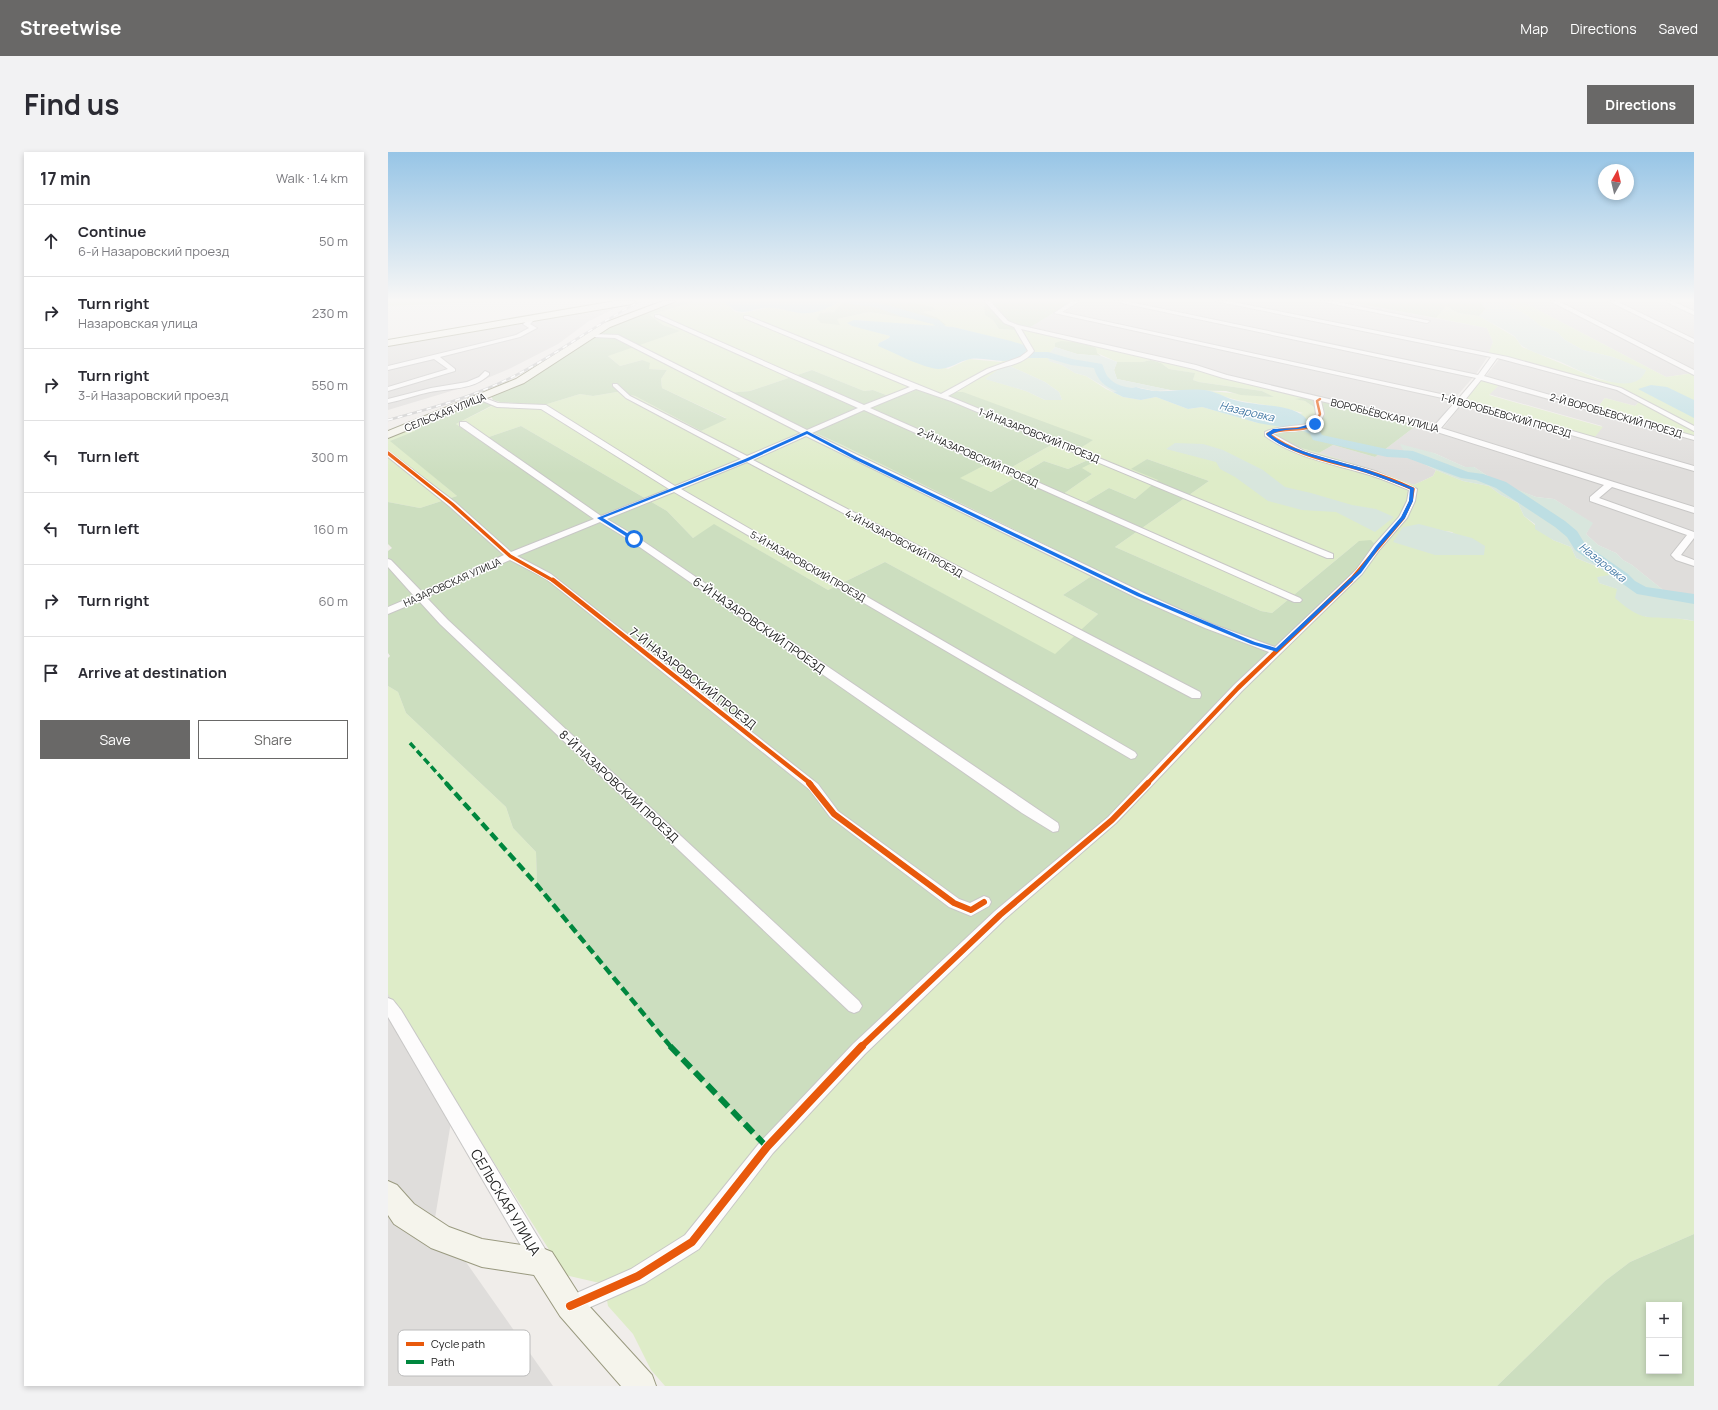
<!DOCTYPE html>
<html lang="en">
<head>
<meta charset="utf-8">
<style>
	body { margin:0; font-family:Manrope,sans-serif; background:#f2f2f3; color:#2b2b33 }
	.controls { position:absolute; right:12px; bottom:12px; display:grid; overflow:hidden; border-radius:0px; box-shadow:0 2px 6px #0003 }
	.controls button { width:36px; height:36px; display:grid; place-items:center; padding:0; border:0; border-bottom:1px solid #e1e1e2; background:#fff; color:#2b2b33; font:20px sans-serif }
	.compass { position:absolute; left:1210px; top:12px; width:36px; height:36px; border-radius:50%; background:#fff; box-shadow:0 2px 6px #0003; rotate:8deg }
	.stop { position:absolute; width:12px; height:12px; margin:-9px; border:3px solid #1a73e8; border-radius:50%; background:#fff }
	.stop.end { background:#1a73e8; border-color:#fff; box-shadow:0 1px 4px #0008 }
	.list { margin:0; padding:0; list-style:none }
	h2 { display:flex; justify-content:space-between; align-items:center; height:52px; margin:0; padding:0 16px; font-size:17px }
	h2 small { font-size:13px; font-weight:400; color:#7c7c81 }
	.list li { display:grid; grid-template-columns:26px 1fr auto; gap:12px; align-items:center; box-sizing:border-box; height:72px; padding:0 16px; border-top:1px solid #e1e1e2 }
	.list b { display:block; font-size:15px; white-space:nowrap }
	.list p { margin:0; font-size:13px; white-space:nowrap; color:#7c7c81 }
	.list em { font-size:13px; font-style:normal; color:#7c7c81 }
	.actions { display:flex; gap:8px; padding:12px 16px }
	.actions a { flex:1; padding:9px 0; border:1px solid #696867; border-radius:0px; text-align:center; font-size:14px; color:#696867 }
	.actions .main { background:#696867; color:#fff }
	.icon { flex:none; width:22px; height:22px; fill:none; stroke:currentColor; stroke-width:2; stroke-linecap:round; stroke-linejoin:round }
	.map { position:relative; flex:none; width:1306px; height:1234px; overflow:hidden; border-radius:0px }
	header { display:flex; align-items:center; gap:24px; box-sizing:border-box; height:56px; padding:0 20px; background:#696867; color:#fff }
	header strong { font-size:19px }
	nav { display:flex; gap:22px; margin-inline-start:auto; font-size:14px }
	.intro { display:flex; align-items:center; justify-content:space-between; box-sizing:border-box; height:96px; padding:0 24px }
	h1 { margin:0; font-size:28px }
	.button { padding:10px 18px; border-radius:0px; background:#696867; color:#fff; font-size:14px; font-weight:700 }
	main { display:flex; gap:24px; padding:0 24px }
	aside { flex:1; background:#fff; border-radius:0px; box-shadow:0 2px 6px #0003 }
	.map>svg:first-child { display:block }
	.residential { fill:#dfdddb }
	.grass { fill:#deecc8; fill-rule:evenodd }
	.forest { fill:#ccdebf; fill-rule:evenodd }
	.wetland { fill:#d8e6dd }
	.water { fill:#bddee3 }
	.lines { fill:none; stroke-linecap:round; stroke-linejoin:round }
	.river { fill:#bddee3; fill-rule:evenodd }
	.street-casing { stroke:#c8c7c6; stroke-width:2 }
	.secondary-casing { stroke:#9a9a80; stroke-width:2 }
	.street { fill:#fdfcfc; fill-rule:evenodd }
	.secondary { fill:#f5f4ec; fill-rule:evenodd }
	.rail-casing { stroke:#cbcbcb; stroke-width:2.5 }
	.rail { stroke:#fff; stroke-width:1.5; stroke-dasharray:5; stroke-linecap:butt }
	.quiet-far2 { stroke:#00873e; stroke-width:3.5; stroke-dasharray:7 3.5; stroke-linecap:butt }
	.quiet-far1 { stroke:#00873e; stroke-width:4.5; stroke-dasharray:9 4.5; stroke-linecap:butt }
	.quiet { stroke:#00873e; stroke-width:6; stroke-dasharray:12 6; stroke-linecap:butt }
	.cycleway-far4-casing { stroke:#fff; stroke-width:4 }
	.cycleway-far3-casing { stroke:#fff; stroke-width:5 }
	.cycleway-far2-casing { stroke:#fff; stroke-width:6 }
	.cycleway-far1-casing { stroke:#fff; stroke-width:8 }
	.cycleway-casing { stroke:#fff; stroke-width:10 }
	.cycleway-far4 { stroke:#e8590c; stroke-width:2.5 }
	.cycleway-far3 { stroke:#e8590c; stroke-width:3.5 }
	.cycleway-far2 { stroke:#e8590c; stroke-width:4.5 }
	.cycleway-far1 { stroke:#e8590c; stroke-width:6 }
	.cycleway { stroke:#e8590c; stroke-width:8 }
	.route { fill:#1a73e8 }
	.labels { text-anchor:middle; dominant-baseline:central; stroke-width:3; stroke-linejoin:round; paint-order:stroke }
	.far-street-label { font-size:10px; fill:#212121; stroke:#fff }
	.far-water-label { font-size:11px; font-style:italic; fill:#4379a5; stroke:#fff }
	.street-label { font-size:12px; fill:#212121; stroke:#fff }
	.near-street-label { font-size:14px; fill:#212121; stroke:#fff }
	.key { fill:#fff; stroke:#bcbcbc; stroke-width:1 }
	.key-label { font-size:11px; fill:#212121 }
</style>
</head>
<body>
<header>
<strong>Streetwise</strong>
<nav><a>Map</a><a>Directions</a><a>Saved</a></nav>
</header>
<div class="intro"><h1>Find us</h1><a class="button">Directions</a></div>
<main>
<aside>
<h2>17 min<small>Walk · 1.4 km</small></h2>
<ul class="list">
<li><svg class="icon" aria-label="ahead" viewBox="0 0 24 24"><path d="M12 20V5M6 11l6-6 6 6"/></svg><div><b>Continue</b><p>6-й Назаровский проезд</p></div><em>50 m</em></li>
<li><svg class="icon" aria-label="right" viewBox="0 0 24 24"><path d="M7 20v-9h11M14 6l5 5-5 5"/></svg><div><b>Turn right</b><p>Назаровская улица</p></div><em>230 m</em></li>
<li><svg class="icon" aria-label="right" viewBox="0 0 24 24"><path d="M7 20v-9h11M14 6l5 5-5 5"/></svg><div><b>Turn right</b><p>3-й Назаровский проезд</p></div><em>550 m</em></li>
<li><svg class="icon" aria-label="left" viewBox="0 0 24 24"><path d="M17 20v-9H6M10 6l-5 5 5 5"/></svg><div><b>Turn left</b></div><em>300 m</em></li>
<li><svg class="icon" aria-label="left" viewBox="0 0 24 24"><path d="M17 20v-9H6M10 6l-5 5 5 5"/></svg><div><b>Turn left</b></div><em>160 m</em></li>
<li><svg class="icon" aria-label="right" viewBox="0 0 24 24"><path d="M7 20v-9h11M14 6l5 5-5 5"/></svg><div><b>Turn right</b></div><em>60 m</em></li>
<li><svg class="icon" aria-label="arrive" viewBox="0 0 24 24"><path d="M6 21V4h12l-3 4 3 4H6"/></svg><div><b>Arrive at destination</b></div></li>
</ul>
<div class="actions"><a class="main">Save</a><a>Share</a></div>
</aside>
<div class="map">
<svg width="1306" height="1234" viewBox="0 0 1306 1234">
	<rect width="100%" height="100%" fill="#f0edea"/>
	<g class="residential">
		<polygon points="685,149 955,149 1099,176 1105,190 1100,204 1088,222 1068,245 1048,273 641,176"/>
		<polygon points="1133,149 1306,149 1306,221 1278,225"/>
		<polygon points="234,153 201,169 170,192 123,216 83,233 0,258 0,194"/>
		<polygon points="1112,206 1229,238 1252,249 1247,254 1217,246 1209,256 1097,225"/>
		<polygon points="1111,233 1306,288 1306,315 1206,286 1214,274 1100,242"/>
		<polygon points="1075,251 1306,319 1306,356 1057,278 1056,275"/>
		<polygon points="1029,273 1306,359 1306,443 1275,438 1244,413 1235,408 1228,401 1210,393 1198,382 1204,371 1166,347 1148,345 1127,337 1106,328 1086,315 1077,315 1046,301 1015,298 1028,303 1034,311 1048,318 1045,324 1026,333 931,301 945,293 987,305"/>
		<polygon points="0,789 69,934 47,1066 165,1234 0,1234"/>
	</g>
	<g class="grass">
		<polygon points="0,149 124,149 0,154"/>
		<path d="M308,149H336L347,160L356,161L383,155L413,161L431,159L456,149L446,160L432,161L449,167L481,160L525,167L544,172L548,165L532,160L516,149H602L605,168L611,177L641,179L807,217L935,249L909,247L917,249L936,262L930,273L889,288L983,317L1026,333L1045,324L1048,318L1075,329L1101,334L1113,343L1130,351L1136,364L1165,388L1183,395L1188,406L1229,423L1210,425L1211,431L1230,437L1258,465L1276,464L1306,469V1082L1242,1110L1217,1129L1109,1234H277L263,1218L245,1182L220,1154L216,1132L177,1123L0,842V534L10,540L18,561L118,655L125,676L148,700L149,733L277,889L379,995L971,389L884,461L873,459L727,395L821,329L759,307L744,317L771,328L747,347L721,336L691,354L671,345L704,322L693,316L702,307L680,317L656,309L603,340L571,326L599,312L624,315L672,288L691,297L704,288L559,244L506,246L485,238L476,239L424,218L362,239L340,241L452,292L711,419L675,443L710,462L667,503L497,410L440,438L327,373L305,386L279,359L133,274L92,288L68,272L112,250L156,253L192,242L205,244L229,240L247,244L313,279L338,266L274,236L273,227L279,218L261,217L254,208L232,214L219,203L291,179L275,173L262,163ZM473,168L480,170L565,175L636,193L613,210L581,207L560,217L491,191L501,186L502,184L460,172ZM667,191L709,201L729,210H754L763,208L773,211L781,217L806,221L805,228L811,230L874,239L885,245L822,239C852,253 884,251 915,261L870,271L814,255L800,257L768,245L753,248L735,245L718,237L698,224L687,221L674,213L661,209L660,203L667,195ZM622,214L657,230L671,240L674,248H657L638,239L598,227ZM1050,378L1064,380L1096,403H1047Z"/>
		<polygon points="1114,149 1133,149 1278,225 1306,221 1306,284 1209,256 1217,246 1247,254 1252,249 1231,237 1100,202 1105,190 1099,176 1048,166 1058,154 1070,161 1091,164 1127,185 1134,195 1210,227 1224,230 1258,219 1225,205 1195,198 1177,188 1169,180 1153,174 1140,164"/>
		<polygon points="1092,228 1111,233 1101,243 1215,275 1206,286 1078,248"/>
		<polygon points="20,276 28,279 3,289 69,344 32,356 0,350 0,285"/>
	</g>
	<g class="forest">
		<polygon points="290,149 308,149 262,163 275,173 292,179 220,204 232,214 254,208 262,211 261,217 279,218 273,227 274,236 339,267 313,279 247,244 229,240 205,244 192,242 156,253 112,250 105,248 103,244 152,221 223,174 252,160"/>
		<polygon points="456,149 516,149 545,155 547,158 533,160 548,165 558,173 544,172 525,167 481,160 449,167 452,173 433,171 429,167 432,161 446,160"/>
		<polygon points="602,149 685,149 641,176 641,179 611,177 605,168 597,163 596,154 604,153"/>
		<polygon points="955,149 1091,149 1098,157 1091,164 1070,161 1058,154 1048,166"/>
		<polygon points="673,189 696,191 708,196 709,201 713,204 689,202 667,195 667,191"/>
		<polygon points="763,208 773,211 781,217 807,221 805,228 811,230 874,239 886,245 853,243 838,239 782,238 729,227 726,218 729,210 754,210"/>
		<polygon points="424,218 476,239 485,238 506,246 531,237 559,244 566,240 575,240 705,288 691,297 672,288 624,315 599,312 572,326 603,340 656,309 680,317 702,307 708,309 694,316 704,322 671,345 691,354 721,336 747,347 770,328 743,317 759,307 821,329 727,395 873,459 884,461 971,389 983,388 989,395 971,420 724,668 612,763 379,995 277,889 149,733 148,700 125,676 118,655 18,561 10,540 0,534 0,506 2,504 0,501 0,399 4,396 0,392 0,350 32,356 69,344 2,289 27,279 20,276 84,250 93,249 105,253 68,272 92,288 133,274 279,359 305,386 326,372 440,438 497,410 667,502 710,462 675,443 711,419 452,292 339,241 362,239"/>
		<polygon points="915,246 935,249 1029,273 987,305 945,293 931,301 889,289 885,283 891,279 930,273 936,262 917,249 907,247"/>
		<path d="M1306,1082V1234H1109L1217,1129L1242,1110ZM1261,1153H1291V1219H1261Z"/>
	</g>
	<g class="wetland">
		<path d="M1091,149H1114L1140,164L1153,174L1169,180L1177,188L1195,198L1225,205L1258,218C1247,249 1191,218 1173,210C1161,205 1147,202 1136,195C1131,193 1130,187 1126,184C1115,176 1102,171 1091,164L1098,157Z"/>
		<polygon points="667,195 689,202 713,204 729,210 726,218 729,227 782,238 767,239 748,235 725,240 698,224 687,221 674,213 661,209 660,203"/>
		<polygon points="622,214 657,230 671,240 674,248 657,248 638,239 597,227 611,217"/>
		<polygon points="787,291 815,292 835,298 875,318 897,335 923,341 964,353 988,357 1006,365 987,380 948,360 914,358 880,349 847,325 832,317 828,310 778,297"/>
		<path d="M1012,292L1046,301L1077,315H1086L1106,328L1148,345L1166,347L1205,371L1198,382L1210,393L1228,401L1235,408L1244,413L1275,438L1306,443V469C1290,465 1274,467 1259,465C1247,463 1236,454 1227,446L1229,437L1211,431L1209,425L1228,422L1188,406L1183,395L1165,388L1147,377V372L1136,364L1130,351L1113,343L1101,334L1075,329L1048,318L1034,311L1028,303L1015,298Z"/>
		<polygon points="1031,372 1084,386 1097,394 1096,403 1047,403 1005,390 1015,375"/>
	</g>
	<g class="water">
		<path d="M336,149H453C441,156 426,163 412,161C403,160 394,156 384,156C363,154 354,170 336,149Z"/>
		<path d="M466,168L565,175L623,189L636,193L639,198C620,218 604,204 582,207C568,210 559,220 544,216C527,212 507,201 490,194L491,191L501,186L502,184L464,174L459,171Z"/>
		<polygon points="1263,233 1279,235 1306,248 1306,266 1250,237"/>
		<path d="M748,235C754,237 761,239 767,239C785,240 804,235 822,239C831,241 840,247 850,249C869,254 909,252 919,268L914,273L899,276L870,271L814,255L800,257L768,245L753,248L735,245L725,240Z"/>
	</g>
	<g class="lines">
		<g class="river">
			<polygon points="458,149 489,150 551,168 571,187 579,190 574,193 565,191 545,172 512,164 487,155 462,152"/>
			<path d="M618,196L635,200H660L684,207L714,212C716,216 717,222 721,226C731,238 750,235 764,239L765,241L760,244C738,242 713,241 706,216L683,213L659,206H635L614,201L613,199L614,197Z"/>
			<path d="M896,264C908,266 929,271 934,283L999,297L1025,299L1080,320L1095,322L1118,330L1177,369L1189,379L1197,392L1240,422L1247,429L1258,435L1306,442V452L1249,442L1187,398L1179,385L1167,375L1108,336L1088,328L1073,326L1019,306L999,305L925,288L922,282L892,269L890,267Z"/>
		</g>
		<defs>
			<g id="street">
				<path d="M596,149H602L620,169L630,173L808,213L839,223L1013,264L1046,274L1068,249L666,161L684,149H692L674,160L1071,246L1088,226L724,149H737L1090,223L1103,205L827,149H840L1120,205L1233,236L1306,274V279L1229,238L1117,208L1109,206L1096,224L1306,284V288L1093,228L1077,248L1306,314V319L1074,251L1053,276L1306,355V361L1224,335L1211,346L1306,380V386L1293,403L1306,408V414L1288,408L1283,403L1299,383L1202,349V345L1216,333L1011,268L933,249L936,262L930,274L910,279L889,280L885,282L916,299L987,319L1029,337L1027,349L1019,366L992,397L974,422L854,539L728,671L617,767L477,902L385,1001L311,1097L257,1131L182,1164L175,1161L172,1154L175,1147L243,1117L297,1083L373,989L465,892L607,759L720,665L846,533L881,500L817,476L751,447L418,284L365,308L812,540L813,543L812,546H804L359,310L293,337L747,600L749,603L747,606L743,607L286,340L219,367L249,385L670,671L671,675L670,679L665,680L634,661L243,389L212,370L129,404L163,422L430,632L450,659L571,747L582,751L596,744L601,746L603,750L601,754L583,764L561,755L442,665L422,638L157,426L122,408L38,445L60,468L471,849L474,854L471,859L466,861L461,859L52,472L31,449L0,462V455L26,444L0,415V407L3,408L34,440L116,403L61,354L0,305V299L67,350L123,400L206,367L72,274V270H78L213,364L281,337L153,257L109,255L90,247V245H94L110,251L158,253L287,334L353,307L238,246L225,234V232H229L242,244L359,304L413,281L227,186L206,185L204,184V182L230,183L419,278L470,256L267,165V163H271L476,253L522,235L356,166V164H360L553,242L599,217L632,205L640,199L626,175L616,171ZM633,177L806,217L835,226L926,248L928,262L924,271C909,275 890,273 877,280V284C906,305 941,311 975,321C990,325 1006,332 1021,338L1019,349L1011,365L986,393L968,418L887,495L824,472L758,442L424,281L476,258L906,450H912L914,448L912,446L482,256L528,237L563,249L939,406H945V402L560,244C575,236 589,226 604,219C619,213 635,213 646,199Z"/>
				<polygon points="931,149 945,149 1042,169 1039,171"/>
				<polygon points="1162,149 1170,149 1306,218 1306,223"/>
				<polygon points="1220,149 1228,149 1306,187 1306,191"/>
				<polygon points="1276,149 1284,149 1306,159 1306,163"/>
				<polygon points="145,164 148,166 142,172 149,176 132,185 52,205 67,217 67,219 0,239 0,235 60,217 46,207 0,218 0,214 128,183 141,176 135,172"/>
				<path d="M97,219L101,221V223C85,238 63,236 42,240C28,243 14,248 0,251V247L43,236L79,230L91,225Z"/>
				<polygon points="0,846 5,848 13,858 160,1102 162,1109 160,1116 153,1118 146,1116 0,865"/>
			</g>
			<g id="secondary">
				<polygon points="227,149 248,149 244,152 0,194 0,188"/>
				<polygon points="275,149 288,149 222,175 136,231 0,286 0,279 128,227 216,171"/>
				<polygon points="0,1029 9,1033 26,1052 61,1075 94,1087 154,1096 164,1100 192,1144 264,1223 268,1234 233,1234 172,1164 146,1123 94,1115 43,1096 6,1072 0,1063"/>
			</g>
		</defs>
		<use href="#street" class="street-casing"/>
		<use href="#secondary" class="secondary-casing"/>
		<use href="#street" class="street"/>
		<use href="#secondary" class="secondary"/>
		<defs>
			<path id="rail" d="M0,268C45,256 91,243 132,221C174,199 211,170 253,149"/>
		</defs>
		<use href="#rail" class="rail-casing"/>
		<use href="#rail" class="rail"/>
		<polyline class="quiet-far2" points="22,591 59,632"/>
		<polyline class="quiet-far1" points="58,631 149,733 283,895"/>
		<polyline class="quiet" points="282,894 379,995"/>
		<defs>
			<polyline id="cycleway-far4" points="927,272 932,262 929,249 932,247"/>
			<g id="cycleway-far3">
				<path d="M928,271C914,281 894,274 880,282C909,304 944,309 978,319C994,324 1010,330 1025,337L1023,349L1015,366L962,429"/>
				<polyline points="0,301 64,352 122,404 166,429"/>
			</g>
			<g id="cycleway-far2">
				<polyline points="165,428 423,632"/>
				<polyline points="759,632 850,536 963,428"/>
			</g>
			<g id="cycleway-far1">
				<polyline points="421,631 446,662 566,751 583,758 596,750"/>
				<polyline points="473,895 612,763 724,668 760,631"/>
			</g>
			<polyline id="cycleway" points="182,1154 250,1124 304,1090 379,995 474,894"/>
		</defs>
		<use href="#cycleway-far4" class="cycleway-far4-casing"/>
		<use href="#cycleway-far3" class="cycleway-far3-casing"/>
		<use href="#cycleway-far2" class="cycleway-far2-casing"/>
		<use href="#cycleway-far1" class="cycleway-far1-casing"/>
		<use href="#cycleway" class="cycleway-casing"/>
		<use href="#cycleway-far4" class="cycleway-far4"/>
		<use href="#cycleway-far3" class="cycleway-far3"/>
		<use href="#cycleway-far2" class="cycleway-far2"/>
		<use href="#cycleway-far1" class="cycleway-far1"/>
		<use href="#cycleway" class="cycleway"/>
	</g>
	<linearGradient id="sky" x2="0" y2="1"><stop stop-color="#97c5e6"/><stop offset="0.46" stop-color="#f8f7f6"/><stop offset="1" stop-color="#f8f7f6" stop-opacity="0"/></linearGradient>
	<rect width="1306" height="322" fill="url(#sky)"/>
	<path class="route" d="M925,271L929,272C913,280 893,275 883,283C903,300 953,309 980,318C996,324 1011,330 1026,336L1025,349L1017,366L991,396L973,421L889,500L863,492L749,444L466,307L419,282L360,309L215,366L247,386V388H244L209,366L357,307L419,279L469,305L753,442L867,490L888,496L970,419L988,394L1013,365L1021,349L1022,337C1007,331 992,325 976,320C950,311 896,301 878,282L885,277L909,276Z"/>
	<g class="labels">
		<g class="far-street-label">
			<text transform="translate(57 260) rotate(-22)">СЕЛЬСКАЯ УЛИЦА</text>
			<text transform="translate(997 263) rotate(14)">ВОРОБЬЁВСКАЯ УЛИЦА</text>
			<text transform="translate(1118 263) rotate(16)">1-Й ВОРОБЪЕВСКИЙ ПРОЕЗД</text>
			<text transform="translate(1228 263) rotate(16)">2-Й ВОРОБЪЕВСКИЙ ПРОЕЗД</text>
			<text transform="translate(651 283) rotate(22)">1-Й НАЗАРОВСКИЙ ПРОЕЗД</text>
			<text transform="translate(590 305) rotate(24)">2-Й НАЗАРОВСКИЙ ПРОЕЗД</text>
			<text transform="translate(516 391) rotate(28)">4-Й НАЗАРОВСКИЙ ПРОЕЗД</text>
			<text transform="translate(420 414) rotate(30)">5-Й НАЗАРОВСКИЙ ПРОЕЗД</text>
			<text transform="translate(64 430) rotate(-24)">НАЗАРОВСКАЯ УЛИЦА</text>
		</g>
		<g class="far-water-label">
			<text transform="translate(859 259) rotate(13)">Назаровка</text>
			<text transform="translate(1215 410) rotate(38)">Назаровка</text>
		</g>
		<g class="street-label">
			<text transform="translate(371 473) rotate(35)">6-Й НАЗАРОВСКИЙ ПРОЕЗД</text>
			<text transform="translate(305 526) rotate(38)">7-Й НАЗАРОВСКИЙ ПРОЕЗД</text>
			<text transform="translate(231 634) rotate(43)">8-Й НАЗАРОВСКИЙ ПРОЕЗД</text>
		</g>
		<g class="near-street-label">
			<text transform="translate(118 1050) rotate(59)">СЕЛЬСКАЯ УЛИЦА</text>
		</g>
	</g>
	<rect x="10" y="1178" width="132" height="46" rx="6" class="key"/>
	<rect x="18" y="1190" width="18" height="4" fill="#e8590c"/>
	<rect x="18" y="1208" width="18" height="4" fill="#00873e"/>
	<g class="key-label">
		<text x="43" y="1196">Cycle path</text>
		<text x="43" y="1214">Path</text>
	</g>
</svg>
<div class="controls">
<button>+</button>
<button>−</button>
</div>
<svg class="compass" viewBox="-18 -18 36 36"><path d="M0-13l5 13h-10z" fill="#e53935"/><path d="M0 13l5-13h-10z" fill="#7c7c81"/></svg>
<div class="stop" style="left:246px;top:387px"></div>
<div class="stop end" style="left:927px;top:272px"></div>
</div>
</main>
</body>
</html>
